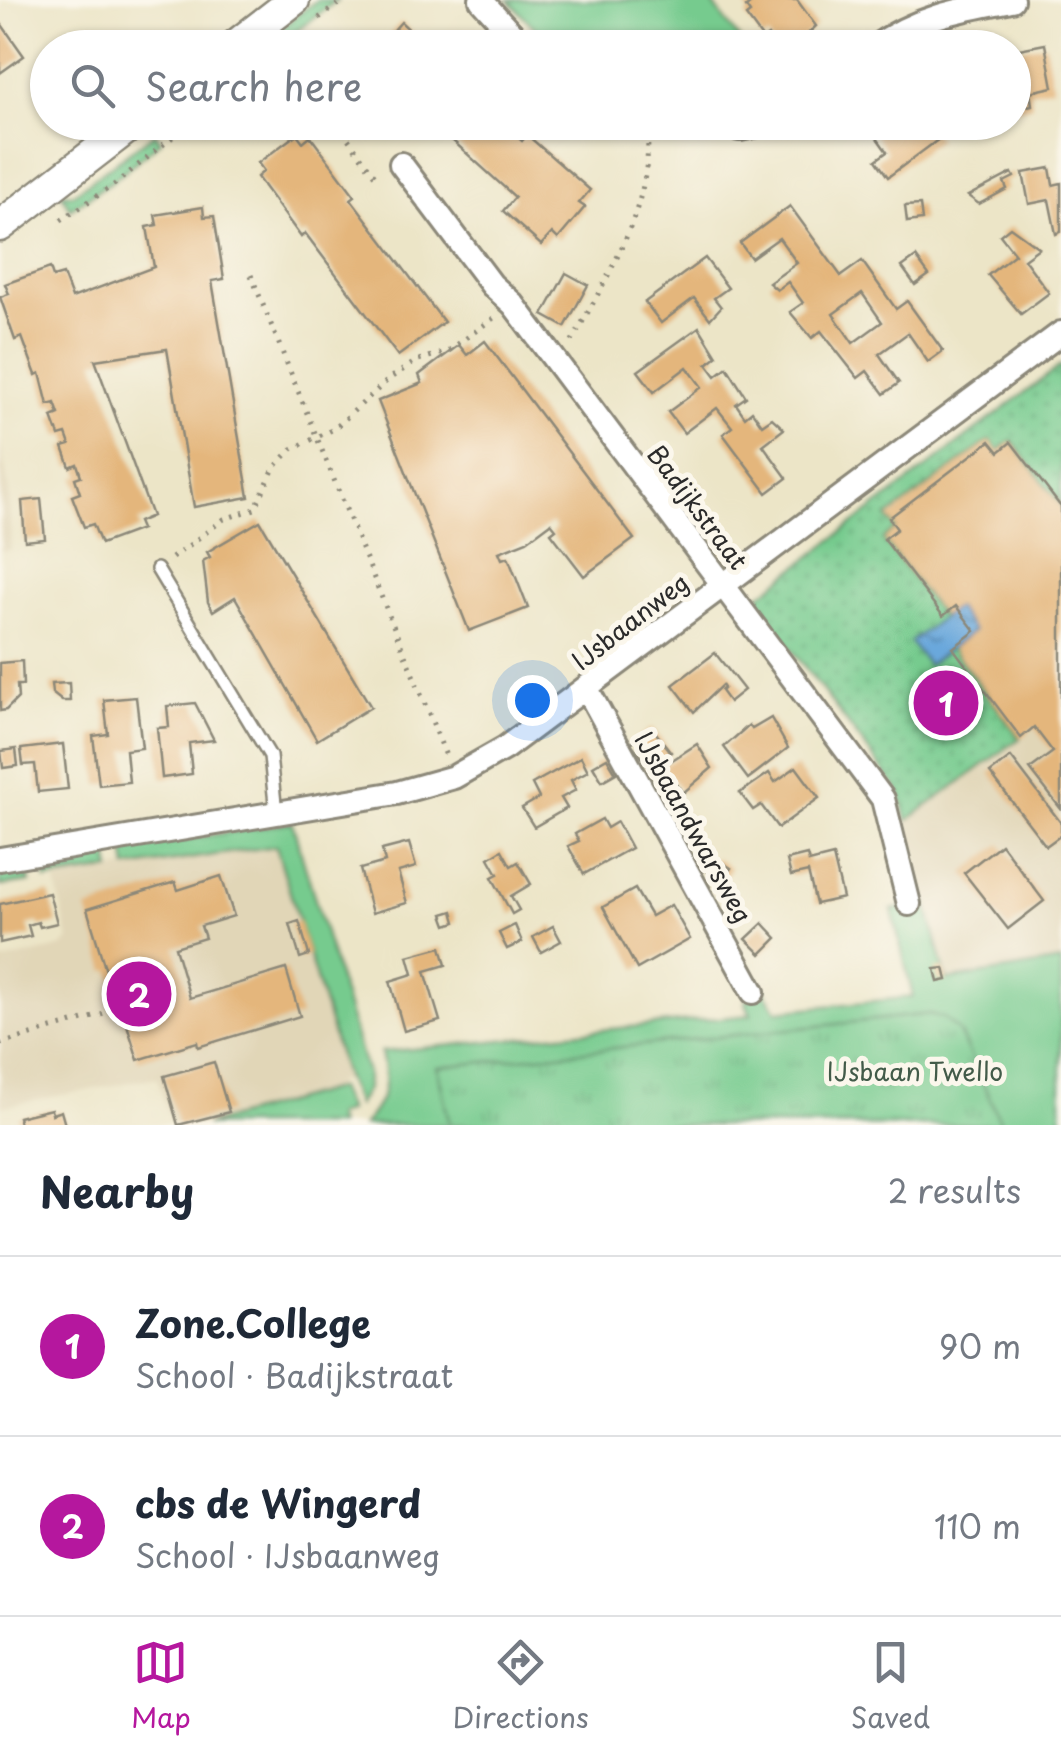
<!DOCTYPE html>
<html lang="en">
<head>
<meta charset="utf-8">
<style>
	body { margin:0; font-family:"Playpen Sans",sans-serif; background:#f2f2f3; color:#1f2937 }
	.you { position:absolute; left:532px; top:700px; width:35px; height:35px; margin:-25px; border:8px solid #fff; border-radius:50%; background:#1a73e8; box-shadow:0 0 0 15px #1a73e833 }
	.badge { display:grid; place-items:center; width:65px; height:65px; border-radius:50%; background:#b5179e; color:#fff; font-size:32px; font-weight:700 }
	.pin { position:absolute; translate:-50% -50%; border:5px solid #fff; box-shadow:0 2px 10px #0006 }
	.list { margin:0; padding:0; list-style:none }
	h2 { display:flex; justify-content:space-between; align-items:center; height:130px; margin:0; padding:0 40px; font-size:42px }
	h2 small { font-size:32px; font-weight:400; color:#747a83 }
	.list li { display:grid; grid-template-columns:65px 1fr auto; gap:30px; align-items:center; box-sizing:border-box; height:180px; padding:0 40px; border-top:2px solid #e0e1e3 }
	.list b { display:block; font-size:38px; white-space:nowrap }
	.list p { margin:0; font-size:32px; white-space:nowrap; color:#747a83 }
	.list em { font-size:32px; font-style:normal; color:#747a83 }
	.icon { flex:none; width:55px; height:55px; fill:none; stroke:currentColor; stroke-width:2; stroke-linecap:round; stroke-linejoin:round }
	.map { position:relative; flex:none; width:1061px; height:1125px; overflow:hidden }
	.search { position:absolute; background:#fff; box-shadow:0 2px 8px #0004; left:30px; right:30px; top:30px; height:110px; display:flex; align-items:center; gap:25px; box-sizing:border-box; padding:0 35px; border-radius:55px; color:#747a83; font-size:38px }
	.sheet { height:490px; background:#fff }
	nav { display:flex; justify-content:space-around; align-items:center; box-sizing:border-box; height:140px; border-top:2px solid #e0e1e3; background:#fff; font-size:28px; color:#747a83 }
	nav a { display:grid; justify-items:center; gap:5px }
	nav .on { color:#b5179e }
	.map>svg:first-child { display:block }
	.built { fill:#e1d6b7 }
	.grass { fill:#76cb8e; stroke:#507b5c; stroke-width:2.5 }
	.park { fill:url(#park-tufts); stroke:#507b5c; stroke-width:2.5 }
	.garden { fill:url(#garden-dots); stroke:#507b5c; stroke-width:2.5 }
	.water { fill:url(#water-ripples); stroke:#4a6a84; stroke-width:2.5 }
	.building { fill:#e4b67b; fill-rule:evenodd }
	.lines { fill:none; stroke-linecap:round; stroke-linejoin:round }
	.service-casing { stroke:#8c8879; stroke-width:16 }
	.minor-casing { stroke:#8c8879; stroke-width:28 }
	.tertiary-casing { stroke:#8c8879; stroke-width:35 }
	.path { stroke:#8c8879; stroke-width:5; stroke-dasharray:2.5 8; stroke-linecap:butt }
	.service { stroke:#fff; stroke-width:11 }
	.minor { stroke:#fff; stroke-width:22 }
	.tertiary { stroke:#fff; stroke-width:30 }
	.labels { text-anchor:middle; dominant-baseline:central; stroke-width:10; stroke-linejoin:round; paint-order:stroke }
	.street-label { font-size:25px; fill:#2b2b2b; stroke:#fbf7ec }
	.park-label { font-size:25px; fill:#425b49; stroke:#fbf7ec }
</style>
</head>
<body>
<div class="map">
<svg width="1061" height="1125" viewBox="0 0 1061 1125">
	<defs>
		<pattern id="park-tufts" width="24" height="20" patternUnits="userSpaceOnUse" patternTransform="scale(2.5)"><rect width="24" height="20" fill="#76cb8e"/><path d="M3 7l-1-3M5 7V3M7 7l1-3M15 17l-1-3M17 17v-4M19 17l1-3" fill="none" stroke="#66ae7b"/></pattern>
		<pattern id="garden-dots" width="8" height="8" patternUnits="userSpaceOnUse" patternTransform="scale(2.5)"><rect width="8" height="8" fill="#76cb8e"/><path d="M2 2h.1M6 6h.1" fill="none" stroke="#66ae7b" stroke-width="1.8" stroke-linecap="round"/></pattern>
		<pattern id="water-ripples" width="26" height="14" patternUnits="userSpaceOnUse" patternTransform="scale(2.5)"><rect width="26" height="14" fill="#6aa8dc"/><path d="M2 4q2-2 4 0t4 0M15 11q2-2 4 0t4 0" fill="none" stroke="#5789b3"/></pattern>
	</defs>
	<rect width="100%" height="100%" fill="#fbf7ec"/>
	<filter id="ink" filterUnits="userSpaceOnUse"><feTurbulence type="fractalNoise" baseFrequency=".01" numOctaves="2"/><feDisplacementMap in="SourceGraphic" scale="20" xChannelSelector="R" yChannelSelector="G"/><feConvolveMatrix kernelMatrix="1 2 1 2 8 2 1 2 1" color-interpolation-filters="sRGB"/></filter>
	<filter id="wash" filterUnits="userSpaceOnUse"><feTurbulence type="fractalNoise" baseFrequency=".0048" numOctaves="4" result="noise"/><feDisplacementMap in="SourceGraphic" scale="40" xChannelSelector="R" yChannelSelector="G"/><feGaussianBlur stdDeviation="2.25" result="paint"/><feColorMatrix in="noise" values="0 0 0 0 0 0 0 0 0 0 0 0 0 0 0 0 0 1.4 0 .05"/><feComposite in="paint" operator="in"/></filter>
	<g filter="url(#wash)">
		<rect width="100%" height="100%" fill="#ece5c7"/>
		<g class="built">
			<polygon points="1061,365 1061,961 947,980 900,793 760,608 760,595"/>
			<polygon points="0,440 9,489 11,550 0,551"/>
			<polygon points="276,846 346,1079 336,1082 338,1088 206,1125 171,1125 157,1077 0,1107 0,962 63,947 69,940 55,878"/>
		</g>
		<g class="grass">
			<polygon points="317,0 337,0 276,47 254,48"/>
			<polygon points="508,0 710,0 745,47 569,47 537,30"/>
			<polygon points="155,133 161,141 112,181 70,209 61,193 73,194"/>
			<polygon points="292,822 367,1074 367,1089 357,1105 346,1079 276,846 127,868 124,849"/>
			<polygon points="109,853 111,870 46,880 46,863"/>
			<polygon points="25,866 30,882 0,886 0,870"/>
			<path d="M926,902L947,980L1061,961V1125H363C386,1097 388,1087 381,1052L751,1015L745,1001L764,990L777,1011L913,997L892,910Z"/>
			<polygon points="338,1088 348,1111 335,1116 338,1125 206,1125"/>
		</g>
		<polygon class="park" points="930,1014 944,1018 959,1032 1002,1125 450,1125 437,1067"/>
		<polygon class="garden" points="1061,365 1061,505 1012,441 999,450 990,440 887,517 896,529 883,539 942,617 956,607 973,631 951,648 1020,738 907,821 900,793 760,608 760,595"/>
		<polygon class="water" points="956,607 973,631 928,665 910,642"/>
		<g id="blocks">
			<g class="building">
				<polygon points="755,0 797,0 816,26 793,48 776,48 768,36 763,39 746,16 750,13 746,7"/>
				<polygon points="0,22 24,56 0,73"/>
				<polygon points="401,22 419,39 414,45 417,48 378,48"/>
				<polygon points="1045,44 1053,87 1030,92 1032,105 1014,109 1014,81 1018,80 1014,50"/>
				<polygon points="432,122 513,122 518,127 513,133 522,141 527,135 590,190 579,203 585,207 558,239 552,233 541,245 503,211 515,197"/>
				<polygon points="870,122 926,122 939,139 888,177 876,160 887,152 867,124"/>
				<polygon points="297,134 303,142 310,136 355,196 351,199 444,322 398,356 305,233 301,237 257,177 264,171 258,163"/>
				<polygon points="1050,168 1053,185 1061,183 1061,232 1056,234 1049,200 1029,204 1023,173"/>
				<polygon points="1012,173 1014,177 1004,182 1007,189 979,204 968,196"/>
				<polygon points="920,205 922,220 907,222 905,206"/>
				<path d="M790,206L841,276L862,261L896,309L907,301L943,351L928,362L908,333L879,354L899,383L884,394L867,371L858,378L821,331L812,338L790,312L803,303L788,282L777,290L769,283L797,263L779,238L751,258L740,243ZM862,293L882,322L853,343L833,314Z"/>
				<polygon points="203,207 204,217 214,216 224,279 212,281 249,497 194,507 167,349 95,360 152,516 138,522 141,529 101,544 93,524 84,527 72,496 80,493 75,478 81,476 77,464 70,467 63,447 70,445 66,434 59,436 52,417 59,414 55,403 48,405 40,373 36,375 22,337 15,340 0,297 9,294 5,284 50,268 53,277 63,274 72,298 154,267 147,227 157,225 155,215"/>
				<polygon points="1010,227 1039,248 1024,259 1049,293 1021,314 988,275 1015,254 1000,235"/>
				<polygon points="916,257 929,275 915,285 902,267"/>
				<polygon points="705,258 728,288 714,298 721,307 710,319 694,298 661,323 645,302"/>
				<polygon points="566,273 588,285 565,327 543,315"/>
				<polygon points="699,327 717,356 707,364 716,376 727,367 746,397 736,404 745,417 752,411 762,425 772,418 784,429 763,445 787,478 767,493 723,434 732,427 717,408 684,433 668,412 702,387 687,367 654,392 638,371"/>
				<polygon points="485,341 634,539 584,576 551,533 556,529 551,523 527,541 499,552 502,559 508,557 528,608 469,631 378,401 422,383 419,375 459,345 467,355"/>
				<polygon points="990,441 999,452 1011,442 1061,507 1061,809 1030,769 1053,752 1034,727 1021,738 953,648 975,631 956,606 943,616 884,539 897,529 889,518"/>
				<polygon points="41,499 45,539 25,541 22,501"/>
				<polygon points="260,521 371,707 317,740 235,597 213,611 208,602 203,561 210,557 207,552"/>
				<polygon points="715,653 744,690 729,702 721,691 724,688 722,685 694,712 673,685"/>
				<polygon points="22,661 23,685 17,685 18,698 6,710 0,711 0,663"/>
				<polygon points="69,683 70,701 62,701 52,693 51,684"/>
				<polygon points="136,697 142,748 126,750 129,782 99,785 93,736 108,734 104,700"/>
				<polygon points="195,703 214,740 189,743 192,774 162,778 157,728 169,727 167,706"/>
				<polygon points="771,718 788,748 748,779 724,747 749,725 752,729"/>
				<polygon points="652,728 671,752 650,768 631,743"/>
				<polygon points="63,744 68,789 38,792 35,764 23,765 21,749"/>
				<polygon points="697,744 712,768 683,793 663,766"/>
				<polygon points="16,749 18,766 3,768 1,751"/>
				<polygon points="581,757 588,771 571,780 576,790 561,798 567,808 534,827 522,808 539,798 532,784"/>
				<polygon points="1011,757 1061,823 1061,835 1046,846 990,773"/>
				<polygon points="607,758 616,773 602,781 593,766"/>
				<polygon points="796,767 819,798 778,828 761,805 753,810 740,793 769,773 775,782"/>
				<polygon points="602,819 607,828 617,822 631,848 584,874 568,846 579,841 575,834"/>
				<polygon points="409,843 416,867 398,872 407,903 372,913 360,869 385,862 382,850"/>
				<polygon points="1001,844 1044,901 1008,929 964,873"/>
				<polygon points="502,850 511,866 518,862 531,884 511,896 519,910 512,914 492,877 498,874 489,858"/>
				<polygon points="807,855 809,862 833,856 843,898 816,904 808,872 791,876 787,860"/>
				<polygon points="716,858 731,868 721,882 707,871"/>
				<polygon points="221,876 234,916 201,926 205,938 175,947 190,998 286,969 300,1016 198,1047 197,1042 138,1060 110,970 106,971 87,909 175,882 178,890"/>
				<polygon points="635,889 651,916 671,905 690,939 637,969 603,907"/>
				<polygon points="49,893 57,923 40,927 38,922 28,925 31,936 0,943 0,904"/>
				<polygon points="453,911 456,922 447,925 443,914"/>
				<polygon points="299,921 309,955 300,958 290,924"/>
				<polygon points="763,923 777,938 761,954 746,939"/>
				<polygon points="515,925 522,942 507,949 499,933"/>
				<polygon points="553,926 561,941 541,952 533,937"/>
				<polygon points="441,947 446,965 425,971 440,1021 404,1031 390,981 413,974 408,956"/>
				<polygon points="944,968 947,980 938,982 935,969"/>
				<polygon points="214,1062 229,1112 178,1125 164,1076"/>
				<polygon points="51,1109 52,1114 61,1111 65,1125 20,1125 18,1117"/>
			</g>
		</g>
	</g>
	<g filter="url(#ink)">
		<use href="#blocks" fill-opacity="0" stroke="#8c8879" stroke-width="2.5"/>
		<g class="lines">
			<defs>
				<polyline id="service" points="157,569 270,756 276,813"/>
				<g id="minor">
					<polyline points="481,0 525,48"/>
					<path d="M874,48C915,17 963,9 1012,0"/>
					<polyline points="704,122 740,129 770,122"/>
					<polyline points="401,164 492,285 513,304 883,799 909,904"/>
					<polyline points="587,689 753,992"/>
					<polyline points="0,859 397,793 454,777 505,748 1061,333"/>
				</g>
				<g id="tertiary">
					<polyline points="232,48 294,0"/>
					<polyline points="0,226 135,122"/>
				</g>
			</defs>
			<use href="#service" class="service-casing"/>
			<use href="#minor" class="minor-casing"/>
			<use href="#tertiary" class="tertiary-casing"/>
			<g class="path">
				<polyline points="319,18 344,0"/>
				<polyline points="336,122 378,180"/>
				<polyline points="61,220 115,184 191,122"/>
				<polyline points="251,275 446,756"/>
				<path d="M572,341C609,273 655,204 647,122"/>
				<polyline points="172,558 224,519 255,509 274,468 292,449 334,429 389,379 418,360 447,352 495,317"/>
				<polyline points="0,1044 118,1010"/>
			</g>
			<use href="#service" class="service"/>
			<use href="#minor" class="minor"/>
			<use href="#tertiary" class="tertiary"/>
		</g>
	</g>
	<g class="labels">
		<g class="street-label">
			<text transform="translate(698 507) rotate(53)">Badijkstraat</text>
			<text transform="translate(630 621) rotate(-38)">IJsbaanweg</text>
			<text transform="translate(694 827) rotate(61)">IJsbaandwarsweg</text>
		</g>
		<g class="park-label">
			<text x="915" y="1071">IJsbaan Twello</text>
		</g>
	</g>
</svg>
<div class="you"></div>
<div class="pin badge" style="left:946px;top:703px">1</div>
<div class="pin badge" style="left:139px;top:994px">2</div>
<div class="search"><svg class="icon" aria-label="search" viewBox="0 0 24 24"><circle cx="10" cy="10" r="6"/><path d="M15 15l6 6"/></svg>Search here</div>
</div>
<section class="sheet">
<h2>Nearby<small>2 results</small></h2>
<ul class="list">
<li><span class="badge">1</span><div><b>Zone.College</b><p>School · Badijkstraat</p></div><em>90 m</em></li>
<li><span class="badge">2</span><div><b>cbs de Wingerd</b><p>School · IJsbaanweg</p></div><em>110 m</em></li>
</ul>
</section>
<nav>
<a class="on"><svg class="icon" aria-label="map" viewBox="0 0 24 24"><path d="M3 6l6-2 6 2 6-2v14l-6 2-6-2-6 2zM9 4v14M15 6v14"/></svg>Map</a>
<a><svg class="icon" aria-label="directions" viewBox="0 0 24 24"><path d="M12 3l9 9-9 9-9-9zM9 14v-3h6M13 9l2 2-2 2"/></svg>Directions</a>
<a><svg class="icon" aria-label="saved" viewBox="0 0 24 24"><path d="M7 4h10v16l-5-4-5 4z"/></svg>Saved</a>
</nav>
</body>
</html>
